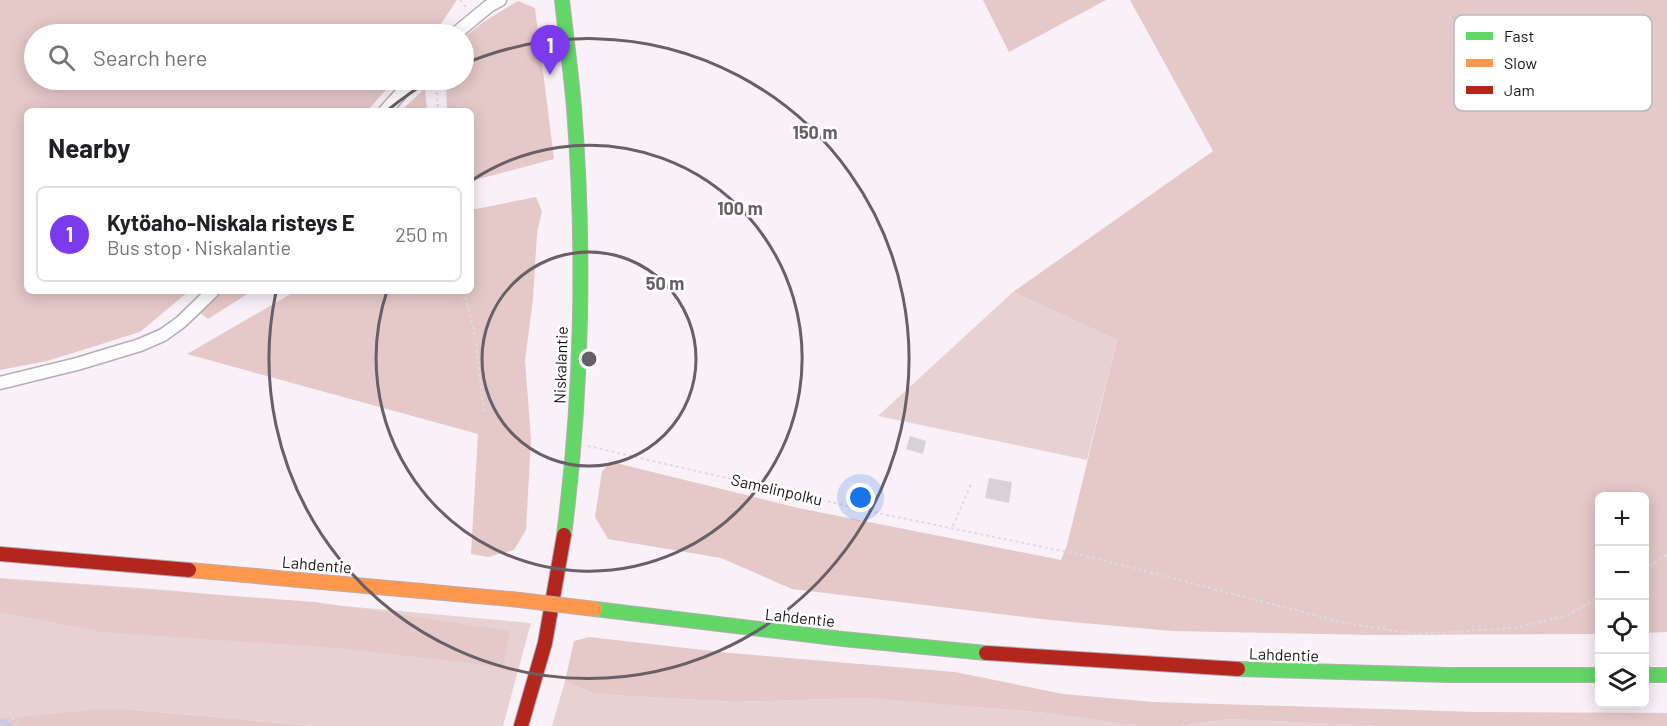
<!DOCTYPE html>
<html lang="en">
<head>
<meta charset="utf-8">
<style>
	body { margin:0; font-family:Barlow,sans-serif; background:#f6f6f6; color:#202124 }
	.controls { position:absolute; right:18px; bottom:18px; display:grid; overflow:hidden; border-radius:9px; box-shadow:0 3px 15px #0003 }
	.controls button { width:54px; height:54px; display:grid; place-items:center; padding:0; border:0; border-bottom:2px solid #e0e0e0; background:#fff; color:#202124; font:30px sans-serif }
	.you { position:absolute; left:861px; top:498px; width:21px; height:21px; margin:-15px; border:4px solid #fff; border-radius:50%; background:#1a73e8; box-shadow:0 0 0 9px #1a73e833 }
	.badge { display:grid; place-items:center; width:39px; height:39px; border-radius:50%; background:#7c3aed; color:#fff; font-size:20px; font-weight:700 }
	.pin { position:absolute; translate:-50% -50px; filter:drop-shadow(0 2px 3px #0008) }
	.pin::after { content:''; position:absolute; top:32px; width:21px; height:18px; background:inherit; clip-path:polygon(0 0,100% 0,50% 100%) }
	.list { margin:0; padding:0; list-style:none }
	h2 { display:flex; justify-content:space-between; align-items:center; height:78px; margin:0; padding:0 24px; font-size:26px }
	h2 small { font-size:20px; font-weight:400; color:#757577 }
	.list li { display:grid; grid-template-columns:39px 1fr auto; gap:18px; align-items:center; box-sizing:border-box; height:96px; margin:0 12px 12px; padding:0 12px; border:2px solid #e0e0e0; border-radius:9px }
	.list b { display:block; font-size:22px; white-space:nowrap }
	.list p { margin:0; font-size:20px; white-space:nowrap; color:#757577 }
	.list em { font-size:20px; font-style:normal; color:#757577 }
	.icon { flex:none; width:33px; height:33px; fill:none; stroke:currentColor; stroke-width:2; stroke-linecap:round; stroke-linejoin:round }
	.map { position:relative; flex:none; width:1667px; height:726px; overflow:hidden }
	.search { position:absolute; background:#fff; box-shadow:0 3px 15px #0003; left:24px; top:24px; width:450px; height:66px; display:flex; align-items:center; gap:15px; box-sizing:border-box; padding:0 21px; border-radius:33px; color:#757577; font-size:22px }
	.panel { position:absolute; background:#fff; box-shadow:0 3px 15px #0003; left:24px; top:108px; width:450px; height:186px; border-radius:9px }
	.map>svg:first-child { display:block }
	.green { fill:#e8d1d2 }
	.forest { fill:#e5c8c8 }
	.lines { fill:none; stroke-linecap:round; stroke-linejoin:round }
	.stream { stroke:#c8cae6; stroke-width:4.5 }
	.building { fill:#d7d1d8 }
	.street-casing { stroke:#b5adb3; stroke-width:15 }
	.fast-casing { stroke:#b5adb3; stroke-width:16 }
	.slow-casing { stroke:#b5adb3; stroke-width:16 }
	.jam-casing { stroke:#b5adb3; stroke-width:16 }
	.path { stroke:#dedbdd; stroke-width:2; stroke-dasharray:3 3; stroke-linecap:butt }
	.street { stroke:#fefdfe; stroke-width:12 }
	.fast { stroke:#63d668; stroke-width:14 }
	.slow { stroke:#ff974d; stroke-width:14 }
	.jam { stroke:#b3261e; stroke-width:14 }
	.slow-bridge-casing { stroke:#b5adb3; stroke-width:16; stroke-linecap:butt }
	.slow-bridge { stroke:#ff974d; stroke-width:14 }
	.ring { fill:none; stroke:#686066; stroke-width:3 }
	.labels { text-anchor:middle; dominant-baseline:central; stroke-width:5; stroke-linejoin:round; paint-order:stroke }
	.street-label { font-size:16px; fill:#191218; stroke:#fff }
	.key { fill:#fff; stroke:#bab8ba; stroke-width:1.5 }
	.key-label { font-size:16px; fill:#191218 }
	.centre { fill:#686066; stroke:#fff; stroke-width:3 }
	.ring-label { font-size:18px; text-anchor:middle; font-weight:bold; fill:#686066; stroke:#fff; stroke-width:5; stroke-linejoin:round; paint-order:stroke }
</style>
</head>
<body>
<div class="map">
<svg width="1667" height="726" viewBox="0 0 1667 726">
	<rect width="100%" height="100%" fill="#faf0f8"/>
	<g class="green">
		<polygon points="1013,292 1117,340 1087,460 878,416"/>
		<polygon points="0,578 154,589 531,623 503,726 314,726 112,708 5,720 0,719"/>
		<polygon points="565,681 595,694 735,702 863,698 1047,713 1138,726 552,726"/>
		<polygon points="1228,719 1380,726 1181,726"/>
	</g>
	<g class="forest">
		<polygon points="0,0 457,0 434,34 34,34 34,80 395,80 367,111 27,111 27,291 189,291 140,332 47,361 0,370"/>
		<polygon points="983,0 1106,0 1009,52"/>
		<polygon points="1130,0 1667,0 1667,632 1645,633 1644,496 1600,496 1599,634 1377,635 1172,631 1050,620 792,589 721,558 608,539 595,517 602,471 612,462 798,508 1061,560 1067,545 1117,340 1013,292 1213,151"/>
		<polygon points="518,1 535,8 554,159 471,181 471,111 447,111 446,80 464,80 464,37 485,21"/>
		<polygon points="425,88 427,111 401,111"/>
		<polygon points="536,197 542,211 537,233 533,299 525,360 531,439 526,530 514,550 488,557 471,554 478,434 187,354 296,291 471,291 471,210"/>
		<polygon points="222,291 252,291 208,319 200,313"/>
		<polygon points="0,579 315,602 510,631 503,667 339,648 102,632 0,612"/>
		<polygon points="589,637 730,653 955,672 1063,694 1154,702 1477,712 1667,713 1667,726 1380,726 1228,719 1181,726 1138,726 1047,713 863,698 735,702 595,694 565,681 574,641"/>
		<polygon points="112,708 314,726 0,726 0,719"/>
	</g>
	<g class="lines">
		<polyline class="stream" points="0,721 10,725"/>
	</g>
	<g class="building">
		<polygon points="910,436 926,441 923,454 906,449"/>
		<polygon points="989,478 1012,482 1009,503 985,498"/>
	</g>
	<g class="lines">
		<defs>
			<g id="street">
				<polyline points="455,34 489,6 500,0"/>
				<polyline points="385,111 413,80"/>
				<polyline points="0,383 77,364 140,345 163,335 181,322 213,291"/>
			</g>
			<g id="fast">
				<path d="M562,0C566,36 571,72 574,108C585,247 582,397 564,535"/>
				<polyline points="595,609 843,639 986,653"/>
				<polyline points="1238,669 1448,675 1600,675"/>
				<polyline points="1644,675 1667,675"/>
			</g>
			<polyline id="slow" points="189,570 511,599"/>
			<g id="jam">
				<polyline points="0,554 189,570"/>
				<polyline points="986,653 1238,669"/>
				<polyline points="521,726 545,643 564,535"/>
			</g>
		</defs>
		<use href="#street" class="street-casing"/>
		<use href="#fast" class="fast-casing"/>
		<use href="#slow" class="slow-casing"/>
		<use href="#jam" class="jam-casing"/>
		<g class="path">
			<polyline points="460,0 466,7"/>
			<polyline points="436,80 438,111"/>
			<polyline points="464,291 475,335 484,413"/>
			<polyline points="588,446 887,515 1087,556 1345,623 1416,634 1514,628 1566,616 1600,597"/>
			<polyline points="953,526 972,482"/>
			<polyline points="1644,569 1667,555"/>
			<polyline points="0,697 17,726"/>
		</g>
		<use href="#street" class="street"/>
		<use href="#fast" class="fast"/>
		<use href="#slow" class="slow"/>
		<use href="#jam" class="jam"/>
		<defs>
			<polyline id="slow-bridge" points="511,599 595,609"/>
		</defs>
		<use href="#slow-bridge" class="slow-bridge-casing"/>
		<use href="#slow-bridge" class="slow-bridge"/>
	</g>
	<g class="ring">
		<circle cx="589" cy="359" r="107"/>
		<path d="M471 181A213 213 0 1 1 387 291"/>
		<path d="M388 110A320 320 0 0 1 431 80M464 64A320 320 0 1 1 276 292"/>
	</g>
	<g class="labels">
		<g class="street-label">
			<text transform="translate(560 365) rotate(-88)">Niskalantie</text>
			<text transform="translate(777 489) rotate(13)">Samelinpolku</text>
			<text transform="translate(317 564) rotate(5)">Lahdentie</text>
			<text transform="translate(800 617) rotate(6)">Lahdentie</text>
			<text transform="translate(1284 654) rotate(2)">Lahdentie</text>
		</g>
	</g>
	<rect x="1454" y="15" width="198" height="96" rx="9" class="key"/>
	<rect x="1466" y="32" width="27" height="8" fill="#63d668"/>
	<rect x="1466" y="59" width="27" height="8" fill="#ff974d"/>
	<rect x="1466" y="86" width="27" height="8" fill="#b3261e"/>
	<g class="key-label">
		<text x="1504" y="42">Fast</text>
		<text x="1504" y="69">Slow</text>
		<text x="1504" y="96">Jam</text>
	</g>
	<circle cx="589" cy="359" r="9" class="centre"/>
	<g class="ring-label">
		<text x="815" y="139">150 m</text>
		<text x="740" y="215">100 m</text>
		<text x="665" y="290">50 m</text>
	</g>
</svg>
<div class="controls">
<button>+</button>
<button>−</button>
<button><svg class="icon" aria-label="locate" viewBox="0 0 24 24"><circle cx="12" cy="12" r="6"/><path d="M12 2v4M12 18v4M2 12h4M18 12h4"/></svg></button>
<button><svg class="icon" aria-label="layers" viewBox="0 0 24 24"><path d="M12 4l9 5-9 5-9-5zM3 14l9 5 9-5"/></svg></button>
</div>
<div class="you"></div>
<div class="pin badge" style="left:550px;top:75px">1</div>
<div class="search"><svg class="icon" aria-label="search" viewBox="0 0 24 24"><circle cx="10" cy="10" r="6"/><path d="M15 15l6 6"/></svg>Search here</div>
<section class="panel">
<h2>Nearby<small></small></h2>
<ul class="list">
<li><span class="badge">1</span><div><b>Kytöaho-Niskala risteys E</b><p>Bus stop · Niskalantie</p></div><em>250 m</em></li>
</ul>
</section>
</div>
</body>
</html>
